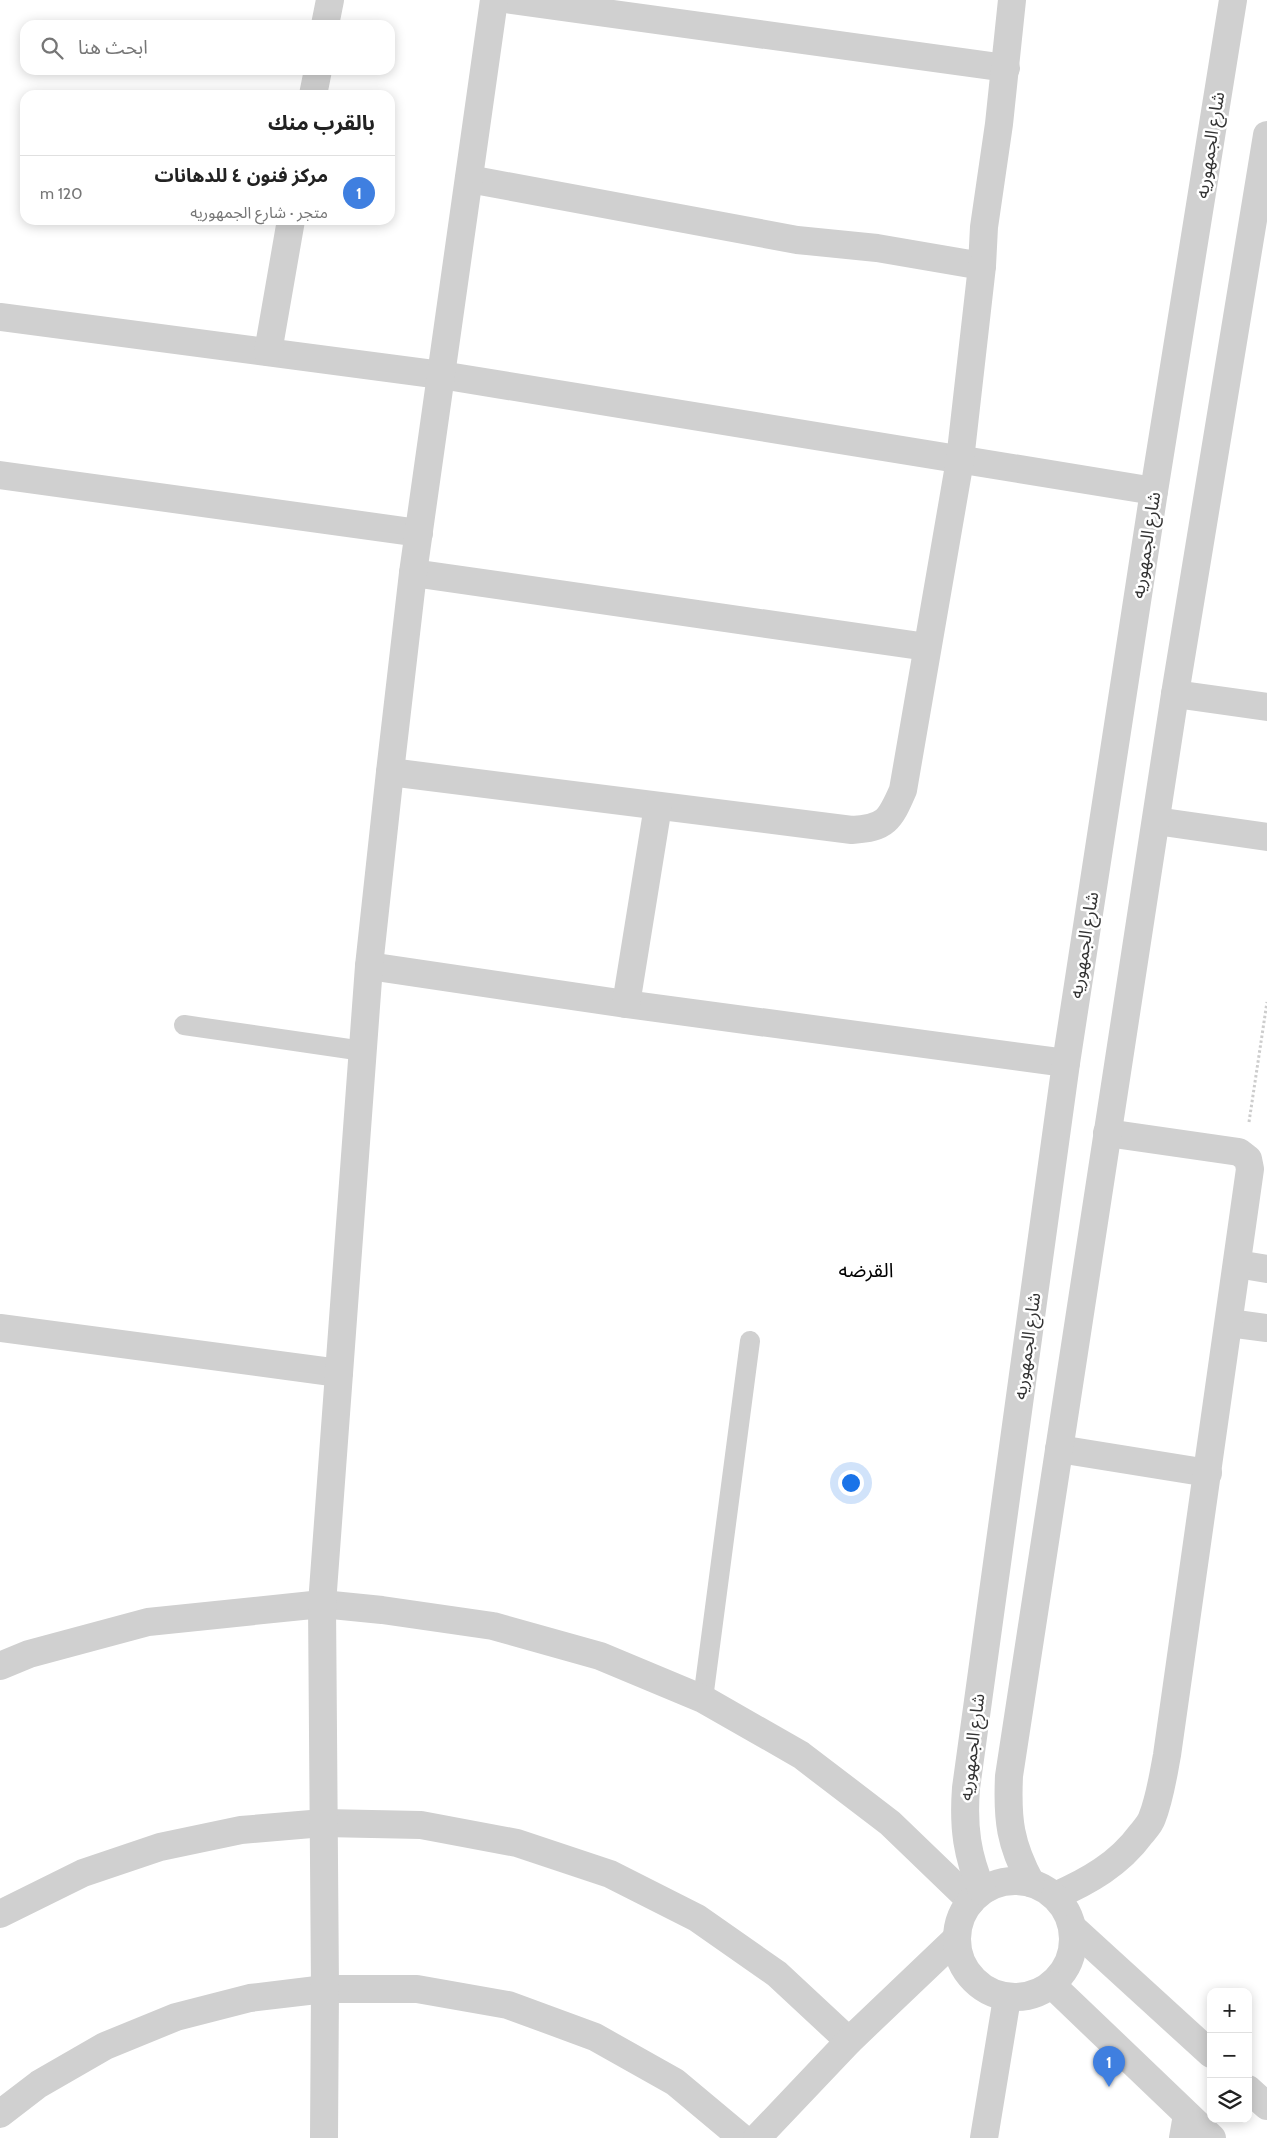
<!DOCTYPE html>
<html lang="ar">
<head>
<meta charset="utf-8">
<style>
	body { margin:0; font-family:Cabin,"Noto Sans Arabic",sans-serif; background:#f6f6f6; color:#222; direction:rtl }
	.controls { position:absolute; right:15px; bottom:15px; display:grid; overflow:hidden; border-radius:10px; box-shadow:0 2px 12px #0003 }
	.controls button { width:45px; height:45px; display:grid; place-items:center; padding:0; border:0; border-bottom:1px solid #e0e0e0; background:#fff; color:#222; font:25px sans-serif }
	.you { position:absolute; left:850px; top:1482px; width:18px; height:18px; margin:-12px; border:4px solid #fff; border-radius:50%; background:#1a73e8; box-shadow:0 0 0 8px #1a73e833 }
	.badge { display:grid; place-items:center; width:32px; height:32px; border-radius:50%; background:#7c3aed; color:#fff; font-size:16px; font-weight:700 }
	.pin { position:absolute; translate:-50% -41px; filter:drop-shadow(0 1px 2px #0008) }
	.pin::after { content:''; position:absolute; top:26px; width:18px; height:15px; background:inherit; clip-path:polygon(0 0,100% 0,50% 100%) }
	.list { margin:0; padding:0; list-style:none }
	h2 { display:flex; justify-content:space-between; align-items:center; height:65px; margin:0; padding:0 20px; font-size:21px }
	h2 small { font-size:16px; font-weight:400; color:#767676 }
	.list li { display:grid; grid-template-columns:32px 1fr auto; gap:15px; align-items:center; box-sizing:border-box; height:70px; padding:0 20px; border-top:1px solid #e0e0e0 }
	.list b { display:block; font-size:19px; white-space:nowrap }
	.list p { margin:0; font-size:16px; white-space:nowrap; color:#767676 }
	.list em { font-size:16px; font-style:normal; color:#767676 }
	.icon { flex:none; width:28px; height:28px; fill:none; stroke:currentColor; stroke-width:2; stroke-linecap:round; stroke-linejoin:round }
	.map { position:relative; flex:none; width:1267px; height:2138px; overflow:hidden; direction:ltr }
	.search { position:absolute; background:#fff; box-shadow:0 2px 12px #0003; left:20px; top:20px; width:375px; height:55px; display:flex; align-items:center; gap:12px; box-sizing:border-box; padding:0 18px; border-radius:15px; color:#767676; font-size:19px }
	.panel { position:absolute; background:#fff; box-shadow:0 2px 12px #0003; left:20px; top:90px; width:375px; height:135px; border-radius:15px; direction:rtl }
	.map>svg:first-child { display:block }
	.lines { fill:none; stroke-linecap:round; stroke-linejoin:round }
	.path { stroke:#cdcdcd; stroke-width:3; stroke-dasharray:2.5 2.5; stroke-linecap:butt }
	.service { stroke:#d0d0d0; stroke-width:20 }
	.minor { stroke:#d0d0d0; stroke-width:28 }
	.tertiary { stroke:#d0d0d0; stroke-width:28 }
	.labels { text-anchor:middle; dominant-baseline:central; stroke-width:5; stroke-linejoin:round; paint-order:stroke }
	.street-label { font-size:18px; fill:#333; stroke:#fff }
	.quarter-label { font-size:20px; fill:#000; stroke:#fff }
</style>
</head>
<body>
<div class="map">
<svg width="1267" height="2138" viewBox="0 0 1267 2138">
	<rect width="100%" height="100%" fill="#fff"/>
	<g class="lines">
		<polyline class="path" points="1249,1122 1267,1002"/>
		<g class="service">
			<polyline points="184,1025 363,1051"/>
			<polyline points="703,1699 750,1341"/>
		</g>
		<g class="minor">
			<polyline points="511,0 1006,68"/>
			<polyline points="325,25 330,0"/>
			<polyline points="313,95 318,70"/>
			<polyline points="469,179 797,240 877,248 982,266 984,227 999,124 1012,0"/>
			<polyline points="0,317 441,375 1154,491"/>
			<polyline points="268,352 291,220"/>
			<polyline points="0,475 419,533"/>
			<polyline points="413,573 927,647"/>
			<polyline points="1175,694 1267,707"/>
			<path d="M390,772L852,830C886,828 890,820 903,790L960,460L982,266"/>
			<polyline points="1156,821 1267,837"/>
			<polyline points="369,966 626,1004 1066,1063"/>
			<polyline points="626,1004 658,806"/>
			<polyline points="1237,1264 1267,1269"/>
			<polyline points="1229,1323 1267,1328"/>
			<polyline points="0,1328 339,1373"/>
			<polyline points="1059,1449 1208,1473"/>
			<polyline points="0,1666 29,1654 148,1622 322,1604 382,1610 493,1626 600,1656 703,1699 801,1755 890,1823 971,1901"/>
			<path d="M1055,1896C1089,1881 1119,1864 1141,1834C1145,1829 1150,1824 1152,1818C1160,1798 1163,1776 1167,1755L1250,1169L1248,1159L1239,1152L1107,1133"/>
			<polyline points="0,1914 83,1873 160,1847 241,1830 323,1823 421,1825 517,1843 610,1874 697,1918 777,1974 849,2041"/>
			<polyline points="0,2114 39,2084 105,2046 176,2017 250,1998 325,1989 417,1989 508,2005 595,2037 675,2082 742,2138"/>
			<polyline points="324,2138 325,1989 322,1604 369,966 390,772 413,573 494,0"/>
			<polyline points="757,2138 849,2041 956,1939"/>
			<polyline points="984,2138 1007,1998"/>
			<polyline points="1183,2138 1187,2115"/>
		</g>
		<g class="tertiary">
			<circle cx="1015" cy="1939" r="58"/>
			<path d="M1031,1883C1010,1844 1007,1820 1009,1776L1175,694L1267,135"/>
			<path d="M982,1891C967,1855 963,1828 966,1788L1066,1063L1154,491L1233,0"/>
			<polyline points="1073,1928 1211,2054"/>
			<polyline points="1052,1985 1212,2138"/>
			<polyline points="1248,2089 1267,2106"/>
		</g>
	</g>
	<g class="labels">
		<g class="street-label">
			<text transform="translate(1210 145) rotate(-81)">شارع الجمهوريه</text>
			<text transform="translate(1146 545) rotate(-81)">شارع الجمهوريه</text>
			<text transform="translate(1084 945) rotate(-81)">شارع الجمهوريه</text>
			<text transform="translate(1027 1346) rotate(-82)">شارع الجمهوريه</text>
			<text transform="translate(972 1747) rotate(-83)">شارع الجمهوريه</text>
		</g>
		<g class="quarter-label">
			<text x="866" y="1270">القرضه</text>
		</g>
	</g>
</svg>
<div class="controls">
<button>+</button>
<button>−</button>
<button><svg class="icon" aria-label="layers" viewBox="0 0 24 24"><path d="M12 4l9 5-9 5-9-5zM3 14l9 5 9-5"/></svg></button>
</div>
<div class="you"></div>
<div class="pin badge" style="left:1109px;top:2087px;background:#3f7fe0">1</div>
<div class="search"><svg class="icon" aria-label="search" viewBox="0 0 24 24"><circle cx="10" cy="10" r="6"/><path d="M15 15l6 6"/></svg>ابحث هنا</div>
<section class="panel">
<h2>بالقرب منك<small></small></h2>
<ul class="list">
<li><span class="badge" style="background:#3f7fe0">1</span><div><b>مركز فنون ٤ للدهانات</b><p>متجر · شارع الجمهوريه</p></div><em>120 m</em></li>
</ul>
</section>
</div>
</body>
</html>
